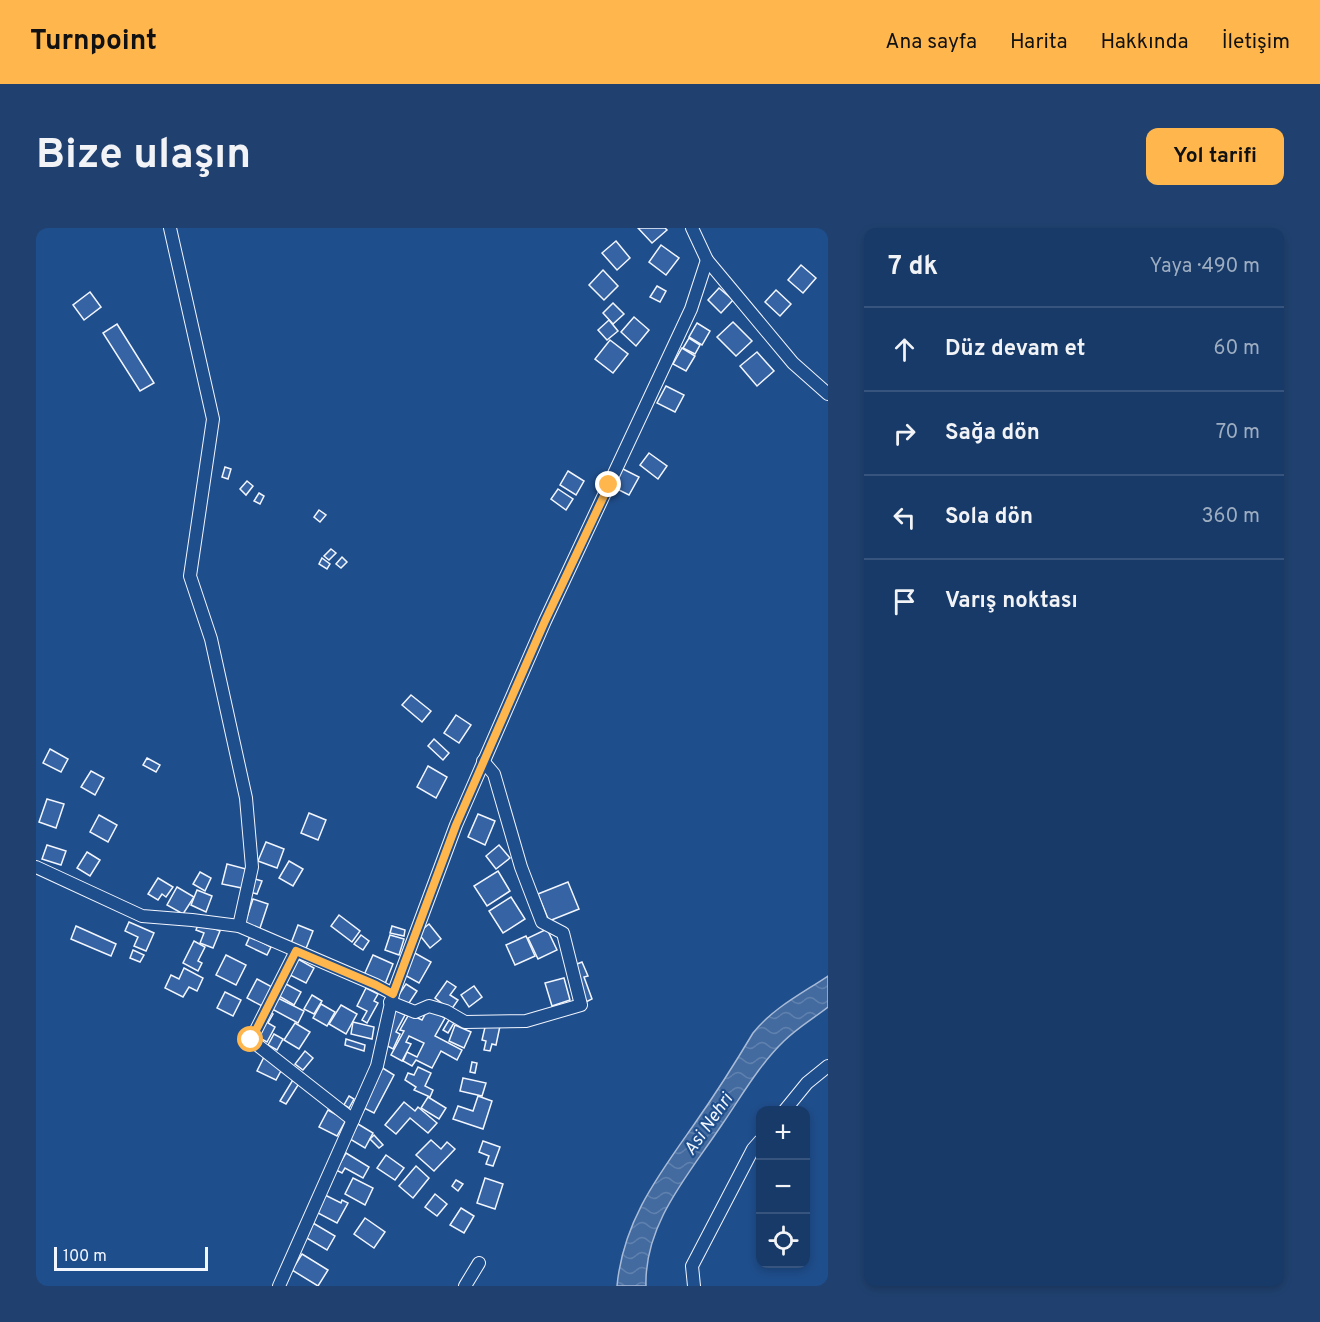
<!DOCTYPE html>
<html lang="tr">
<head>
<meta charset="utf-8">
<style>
	body { margin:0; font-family:Overpass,sans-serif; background:#20416f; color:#f1f3f6 }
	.controls { position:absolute; right:18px; bottom:18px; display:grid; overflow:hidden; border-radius:12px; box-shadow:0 3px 9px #0003 }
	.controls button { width:54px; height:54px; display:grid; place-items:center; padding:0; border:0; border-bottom:2px solid #36547d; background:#173a69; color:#f1f3f6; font:30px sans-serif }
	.scale { position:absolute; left:18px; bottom:15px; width:154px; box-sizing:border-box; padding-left:6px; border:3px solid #f2f6ff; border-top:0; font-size:16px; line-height:21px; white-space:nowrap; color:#f2f6ff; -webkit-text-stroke:4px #1f4e8c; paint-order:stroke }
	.stop { position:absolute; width:18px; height:18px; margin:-14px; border:4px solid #ffb74d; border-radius:50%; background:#fff }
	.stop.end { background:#ffb74d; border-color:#fff; box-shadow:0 2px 6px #0008 }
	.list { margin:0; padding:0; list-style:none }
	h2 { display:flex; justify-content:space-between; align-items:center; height:78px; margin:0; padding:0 24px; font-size:26px }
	h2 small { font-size:20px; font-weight:400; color:#9eadc0 }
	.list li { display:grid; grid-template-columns:39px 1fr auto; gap:18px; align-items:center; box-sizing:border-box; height:84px; padding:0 24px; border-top:2px solid #36547d }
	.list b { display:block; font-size:22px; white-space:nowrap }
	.list em { font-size:20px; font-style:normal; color:#9eadc0 }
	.icon { flex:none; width:33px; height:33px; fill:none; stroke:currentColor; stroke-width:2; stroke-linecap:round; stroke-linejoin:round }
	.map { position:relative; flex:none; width:792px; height:1058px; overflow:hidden; border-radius:12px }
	header { display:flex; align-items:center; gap:36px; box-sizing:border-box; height:84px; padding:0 30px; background:#ffb74d; color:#111 }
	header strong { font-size:28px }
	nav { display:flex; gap:33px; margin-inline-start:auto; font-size:21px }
	.intro { display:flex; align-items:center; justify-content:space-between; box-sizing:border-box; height:144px; padding:0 36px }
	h1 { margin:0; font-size:42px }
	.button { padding:15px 27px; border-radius:12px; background:#ffb74d; color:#111; font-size:21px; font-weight:700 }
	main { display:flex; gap:36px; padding:0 36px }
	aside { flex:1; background:#173a69; border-radius:12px; box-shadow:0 3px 9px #0003 }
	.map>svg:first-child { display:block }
	.water { fill:url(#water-waves); stroke:#a8bbd7; stroke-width:1.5 }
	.building { fill:#3563a3; stroke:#f2f6ff; stroke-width:1.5 }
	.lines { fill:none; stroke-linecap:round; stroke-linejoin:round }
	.minor-casing { stroke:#f2f6ff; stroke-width:14 }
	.minor { stroke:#1f4e8c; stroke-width:12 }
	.route { stroke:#ffb74d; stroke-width:8 }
	.labels { text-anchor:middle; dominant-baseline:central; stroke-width:4.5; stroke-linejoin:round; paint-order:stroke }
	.water-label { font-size:18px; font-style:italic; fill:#f2f6ff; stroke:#1f4e8c }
</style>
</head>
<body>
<header>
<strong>Turnpoint</strong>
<nav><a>Ana sayfa</a><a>Harita</a><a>Hakkında</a><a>İletişim</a></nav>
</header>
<div class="intro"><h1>Bize ulaşın</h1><a class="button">Yol tarifi</a></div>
<main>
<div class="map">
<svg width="792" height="1058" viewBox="0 0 792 1058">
	<defs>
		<pattern id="water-waves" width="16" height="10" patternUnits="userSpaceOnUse" patternTransform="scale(1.5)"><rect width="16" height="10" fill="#446ba0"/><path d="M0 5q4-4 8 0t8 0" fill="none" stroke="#5f81ae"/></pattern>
	</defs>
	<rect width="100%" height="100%" fill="#1f4e8c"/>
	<path class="water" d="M792,748V779C778,790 761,800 748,813C723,837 705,869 685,898C653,946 608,996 610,1058H581C587,994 621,949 657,898C678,868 698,837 717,805C737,780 765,766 792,748Z"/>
	<g class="building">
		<polygon points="602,0 629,0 631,2 616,15"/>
		<polygon points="580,13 594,30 581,42 566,25"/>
		<polygon points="625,17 643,30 630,47 613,34"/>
		<polygon points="765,37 780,50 767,65 752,52"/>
		<polygon points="567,42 582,58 568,72 553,57"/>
		<polygon points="621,58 630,63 624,74 614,69"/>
		<polygon points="683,60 697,72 685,85 672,72"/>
		<polygon points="740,62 755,76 744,88 729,74"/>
		<polygon points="54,64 65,79 48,92 37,77"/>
		<polygon points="577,75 588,86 577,96 567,85"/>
		<polygon points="598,89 613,102 600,118 585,104"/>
		<polygon points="573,92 582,103 571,112 562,102"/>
		<polygon points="697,94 716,113 700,128 681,109"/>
		<polygon points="661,95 674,103 666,117 653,109"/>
		<polygon points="81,96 118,155 104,163 67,105"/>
		<polygon points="653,110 664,117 659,126 647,120"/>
		<polygon points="574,112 592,126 577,145 559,131"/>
		<polygon points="646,120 659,128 650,143 637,136"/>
		<polygon points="721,124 738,143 721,158 704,138"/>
		<polygon points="630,158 648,167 639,184 621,175"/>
		<polygon points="613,225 631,238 622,251 604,237"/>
		<polygon points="189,239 195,241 192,251 186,249"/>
		<polygon points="583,239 603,249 593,267 573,257"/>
		<polygon points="532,243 548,253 540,267 524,257"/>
		<polygon points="211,253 217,258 210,267 204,261"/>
		<polygon points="522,261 537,271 530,282 515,271"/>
		<polygon points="223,265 228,268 224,276 218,273"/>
		<polygon points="283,282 290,287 284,294 278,289"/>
		<polygon points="295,321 300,325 293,332 288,328"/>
		<polygon points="306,329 311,334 305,340 300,336"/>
		<polygon points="286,330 294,336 291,341 283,336"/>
		<polygon points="375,467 395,483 386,494 366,477"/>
		<polygon points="420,487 435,497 423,515 408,505"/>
		<polygon points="398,511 413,525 407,532 392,518"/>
		<polygon points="14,521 32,531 25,544 7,535"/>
		<polygon points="111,530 124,537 120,544 107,537"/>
		<polygon points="392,538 411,549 400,570 381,559"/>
		<polygon points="55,543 68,550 59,567 45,559"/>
		<polygon points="11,571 28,576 20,600 3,594"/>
		<polygon points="273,585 290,592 282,612 265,605"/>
		<polygon points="442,586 459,593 449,617 432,609"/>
		<polygon points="63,587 81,597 72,614 54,604"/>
		<polygon points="230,614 248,621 241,640 222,633"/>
		<polygon points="11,617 30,623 25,637 6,631"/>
		<polygon points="463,617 474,630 460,641 450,628"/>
		<polygon points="51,624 64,632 54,648 41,640"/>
		<polygon points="253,633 267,641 257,658 243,650"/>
		<polygon points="191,636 210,641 206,660 186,656"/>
		<polygon points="462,643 474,663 451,678 438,658"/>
		<polygon points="164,644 175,650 169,663 157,656"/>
		<polygon points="122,650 137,659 130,669 126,666 122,672 112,666"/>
		<polygon points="219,651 226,653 221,666 214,664"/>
		<polygon points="532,654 543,681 513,693 502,666"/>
		<polygon points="141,659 158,669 147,686 131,677"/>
		<polygon points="161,662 176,668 170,684 155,677"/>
		<polygon points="475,669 489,691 467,705 453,683"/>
		<polygon points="217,671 232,676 223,703 208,698"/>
		<polygon points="303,687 324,703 316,714 295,698"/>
		<polygon points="93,694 118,705 110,723 98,718 102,709 89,703"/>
		<polygon points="163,694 184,703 177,720 164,715 168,705 160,702"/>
		<polygon points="393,696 405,711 394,720 382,705"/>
		<polygon points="262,697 277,703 269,723 254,718"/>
		<polygon points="40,698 80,716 75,728 35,711"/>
		<polygon points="356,698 369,702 368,708 354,705"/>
		<polygon points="511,701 521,722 502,731 492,710"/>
		<polygon points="325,707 333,713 327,722 318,716"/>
		<polygon points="354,707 368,711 363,727 349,722"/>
		<polygon points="214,708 235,719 231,727 210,717"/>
		<polygon points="490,708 499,728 479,737 470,717"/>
		<polygon points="158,713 169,719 162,733 166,735 162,743 147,735"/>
		<polygon points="97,722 108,727 104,734 94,730"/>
		<polygon points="377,724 395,734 383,755 365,745"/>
		<polygon points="190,727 210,737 200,757 180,747"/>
		<polygon points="337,727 357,736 349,756 328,747"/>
		<polygon points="262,731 278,740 270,755 254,747"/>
		<polygon points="546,734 552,748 548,749 556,771 550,774 536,738"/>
		<polygon points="148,740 167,750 161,763 153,759 147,769 129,760 135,747 143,751"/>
		<polygon points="528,750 534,772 516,778 509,755"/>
		<polygon points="221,751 236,759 226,778 211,770"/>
		<polygon points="411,753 420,759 414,767 422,772 415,782 399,770"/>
		<polygon points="250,756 265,764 258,777 243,768"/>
		<polygon points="370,756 381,763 371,778 360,771"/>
		<polygon points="438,758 446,769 433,779 425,767"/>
		<polygon points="330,760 342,766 338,773 342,775 331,795 326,792 331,783 321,778"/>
		<polygon points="189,764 205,772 197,788 181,780"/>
		<polygon points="276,767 286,773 278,786 268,781"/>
		<polygon points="242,770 268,783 262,795 236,781"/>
		<polygon points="285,776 299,784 291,798 277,790"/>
		<polygon points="305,777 321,786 310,806 293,796"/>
		<polygon points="357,781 369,787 360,804 364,806 357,821 344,814"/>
		<polygon points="392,781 409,790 399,808 426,822 421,832 405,823 396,840 380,832 376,838 367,833 371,824 381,829 388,815 373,808 370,814 375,816 366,833 355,827 368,803 364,802 373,786 386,792"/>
		<polygon points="233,784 237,786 232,795 239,799 231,814 220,808"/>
		<polygon points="413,792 418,795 412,805 407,802"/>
		<polygon points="317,794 338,799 336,811 315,806"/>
		<polygon points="259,795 274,804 263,821 248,812"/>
		<polygon points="450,795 464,798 460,817 456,816 454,823 448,822 450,813 446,812"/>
		<polygon points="419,797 435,804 428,820 413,813"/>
		<polygon points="238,806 247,811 241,822 232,817"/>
		<polygon points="310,811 329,817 328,823 309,817"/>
		<polygon points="269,823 277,830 267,842 259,836"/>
		<polygon points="228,829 247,839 240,852 221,843"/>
		<polygon points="436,834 441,835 439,845 434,844"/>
		<polygon points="345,839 358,847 338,885 324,878"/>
		<polygon points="382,839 395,845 389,858 397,862 394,869 378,862 380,859 369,852 372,845 378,847"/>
		<polygon points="258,850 264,854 250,876 244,873"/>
		<polygon points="427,850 450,855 446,868 424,863"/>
		<polygon points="313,868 318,871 313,880 308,877"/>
		<polygon points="442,868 456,873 447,901 417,891 422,878 437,883"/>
		<polygon points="392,869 410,880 403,891 385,880"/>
		<polygon points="368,874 379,883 382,879 401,895 392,905 374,890 360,906 349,897"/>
		<polygon points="292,882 310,892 301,908 283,899"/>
		<polygon points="322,896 337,905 329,920 314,911"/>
		<polygon points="338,907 347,917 343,920 334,911"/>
		<polygon points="395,912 405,921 411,914 419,921 398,943 380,927"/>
		<polygon points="447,913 464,919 457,938 450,936 453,928 443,924"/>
		<polygon points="310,925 333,939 327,950 309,940 306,945 300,942"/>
		<polygon points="350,927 368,940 359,952 341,940"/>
		<polygon points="380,938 393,950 377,970 363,958"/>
		<polygon points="317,950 337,960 329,977 309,966"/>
		<polygon points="449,950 467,956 459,981 441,975"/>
		<polygon points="420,952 427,956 422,963 416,958"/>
		<polygon points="399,966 411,976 401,988 389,979"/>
		<polygon points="289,967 305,975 306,972 312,975 301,995 280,984"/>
		<polygon points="425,980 438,988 428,1005 414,997"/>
		<polygon points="329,990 349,1004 338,1020 318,1006"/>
		<polygon points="277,995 299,1008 291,1022 269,1009"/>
		<polygon points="266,1026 292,1042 282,1058 256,1042"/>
	</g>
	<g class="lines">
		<defs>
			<g id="minor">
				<polyline points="134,0 177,191 154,348 175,411 210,570 216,639 203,698"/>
				<polyline points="656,0 671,32 757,135 792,166"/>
				<polyline points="0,639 106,688 156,692 203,698 340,757 357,766"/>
				<polyline points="260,723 215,812 317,892"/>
				<polyline points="354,774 379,784 393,778 410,783 429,794 490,793 545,777 527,705 506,694 485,639 458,546 447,533"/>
				<polyline points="749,882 771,855 792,838"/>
				<polyline points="243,1058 341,838 357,766 420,597 509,393 655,81 671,32"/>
				<polyline points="429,1058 443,1035"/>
				<polyline points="658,1058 656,1038 717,921 724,913"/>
			</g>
		</defs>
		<use href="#minor" class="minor-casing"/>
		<use href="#minor" class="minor"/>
	</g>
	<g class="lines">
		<polyline class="route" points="215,812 260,723 340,757 357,766 420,597 509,393 573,257"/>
	</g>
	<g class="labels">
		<g class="water-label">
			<text transform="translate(673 897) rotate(-55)">Asi Nehri</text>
		</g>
	</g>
</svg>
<div class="controls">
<button>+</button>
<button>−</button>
<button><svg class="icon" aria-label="locate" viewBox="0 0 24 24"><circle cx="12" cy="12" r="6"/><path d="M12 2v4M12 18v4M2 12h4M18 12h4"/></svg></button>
</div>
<div class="scale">100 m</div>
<div class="stop" style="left:215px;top:812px"></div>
<div class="stop end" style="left:573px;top:257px"></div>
</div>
<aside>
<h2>7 dk<small>Yaya · 490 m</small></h2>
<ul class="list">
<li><svg class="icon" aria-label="ahead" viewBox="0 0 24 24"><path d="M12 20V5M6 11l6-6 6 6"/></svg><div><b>Düz devam et</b></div><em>60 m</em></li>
<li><svg class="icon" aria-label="right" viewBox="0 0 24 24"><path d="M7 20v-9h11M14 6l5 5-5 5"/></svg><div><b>Sağa dön</b></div><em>70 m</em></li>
<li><svg class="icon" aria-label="left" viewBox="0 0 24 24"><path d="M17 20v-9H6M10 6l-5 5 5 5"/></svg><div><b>Sola dön</b></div><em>360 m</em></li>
<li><svg class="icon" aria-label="arrive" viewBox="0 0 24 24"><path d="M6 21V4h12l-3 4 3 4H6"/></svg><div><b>Varış noktası</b></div></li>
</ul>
</aside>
</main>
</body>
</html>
